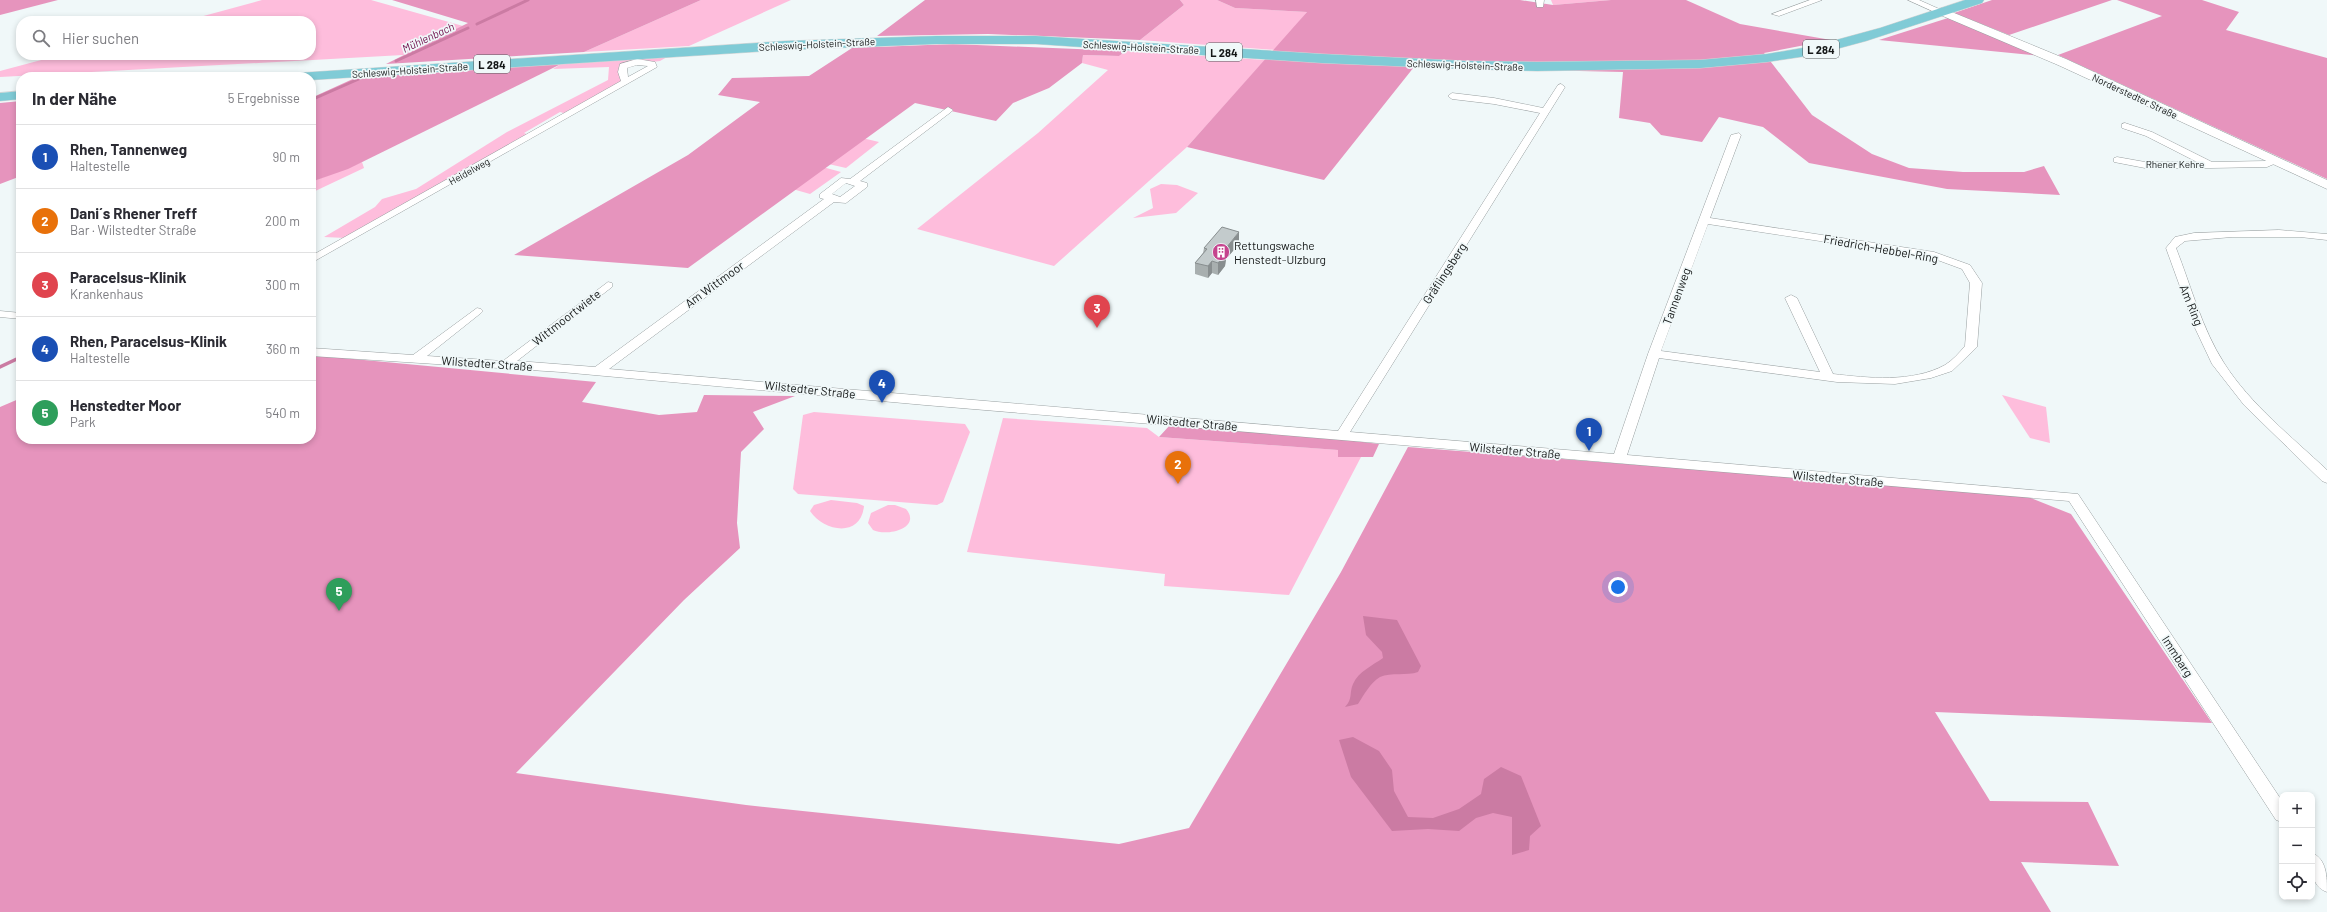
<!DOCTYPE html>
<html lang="de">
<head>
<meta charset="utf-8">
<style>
	body { margin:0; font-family:Barlow,sans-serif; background:#f7f7f7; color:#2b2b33 }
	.controls { position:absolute; right:12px; bottom:12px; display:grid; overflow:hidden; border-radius:8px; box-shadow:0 2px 6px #0003 }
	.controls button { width:36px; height:36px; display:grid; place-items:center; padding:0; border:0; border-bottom:1px solid #e1e1e2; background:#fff; color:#2b2b33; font:20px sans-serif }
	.you { position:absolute; left:1618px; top:587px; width:14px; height:14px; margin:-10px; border:3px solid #fff; border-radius:50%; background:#1a73e8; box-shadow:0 0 0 6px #1a73e833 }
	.badge { display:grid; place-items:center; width:26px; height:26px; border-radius:50%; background:#c5448d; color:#fff; font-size:13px; font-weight:700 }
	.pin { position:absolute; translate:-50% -33px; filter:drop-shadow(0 1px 2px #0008) }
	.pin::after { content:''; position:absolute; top:21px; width:14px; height:12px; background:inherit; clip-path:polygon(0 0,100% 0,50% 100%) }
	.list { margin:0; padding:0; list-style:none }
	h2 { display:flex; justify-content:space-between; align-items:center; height:52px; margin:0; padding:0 16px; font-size:17px }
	h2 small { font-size:13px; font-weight:400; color:#7c7c81 }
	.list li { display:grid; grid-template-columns:26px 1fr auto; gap:12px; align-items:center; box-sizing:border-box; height:64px; padding:0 16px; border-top:1px solid #e1e1e2 }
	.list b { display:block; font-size:15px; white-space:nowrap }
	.list p { margin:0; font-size:13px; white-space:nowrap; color:#7c7c81 }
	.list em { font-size:13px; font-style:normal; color:#7c7c81 }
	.icon { flex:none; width:22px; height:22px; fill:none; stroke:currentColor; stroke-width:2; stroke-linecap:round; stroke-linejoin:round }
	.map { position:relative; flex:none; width:2327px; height:912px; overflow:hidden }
	.search { position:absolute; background:#fff; box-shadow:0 2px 6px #0003; left:16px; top:16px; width:300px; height:44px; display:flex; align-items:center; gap:10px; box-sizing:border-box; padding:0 14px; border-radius:16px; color:#7c7c81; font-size:15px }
	.panel { position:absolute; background:#fff; box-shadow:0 2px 6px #0003; left:16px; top:72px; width:300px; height:372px; border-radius:16px }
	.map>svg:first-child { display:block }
	.green { fill:#febddc }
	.forest { fill:#e694bd }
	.water { fill:#cb7ba3 }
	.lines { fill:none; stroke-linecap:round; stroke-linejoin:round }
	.stream-far1 { stroke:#cb7ba3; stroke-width:3 }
	.stream { stroke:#cb7ba3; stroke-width:3.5 }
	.street-casing { stroke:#989fa0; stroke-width:1 }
	.secondary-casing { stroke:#989fa0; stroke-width:1 }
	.primary-casing { stroke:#d5d5d5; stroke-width:1 }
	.street { fill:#fff; fill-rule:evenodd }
	.secondary { fill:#fff; fill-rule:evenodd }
	.primary { fill:#80cbd6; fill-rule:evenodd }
	.wall { fill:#a8afaf }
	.shaded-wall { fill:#888e8f }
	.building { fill:#c3cbcc; stroke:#888e8f }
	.labels { text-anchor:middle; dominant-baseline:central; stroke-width:3.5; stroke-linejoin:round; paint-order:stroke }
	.far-street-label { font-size:10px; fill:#151818; stroke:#f0f8f9 }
	.far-water-label { font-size:11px; font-style:italic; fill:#6c0847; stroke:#f0f8f9 }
	.shield { fill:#f0f8f9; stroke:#575b5c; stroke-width:1 }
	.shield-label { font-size:11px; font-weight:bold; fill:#151818 }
	.poi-label { font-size:12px; fill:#151818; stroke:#f0f8f9; text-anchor:start }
	.street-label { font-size:12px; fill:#151818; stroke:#f0f8f9 }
</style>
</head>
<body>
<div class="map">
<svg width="2327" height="912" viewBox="0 0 2327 912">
	<rect width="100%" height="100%" fill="#f0f8f9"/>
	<g class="green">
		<polygon points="262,0 371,0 463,26 403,55 0,77 0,71 60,55 311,55 311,21 185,21"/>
		<polygon points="701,0 791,0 689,46 584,52"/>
		<polygon points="1180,0 1217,0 1235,8 1307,12 1276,50 1140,40 1184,5"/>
		<polygon points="1551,0 1611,0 1553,5"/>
		<polygon points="1126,51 1265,60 1187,147 1054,266 917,229 1038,133 1108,70 1082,63 1083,55 1119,56"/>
		<polygon points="667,57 660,61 621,66 623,82 567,114 560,112 524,133 529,135 346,238 324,237 375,207 382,199 416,189 507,132 608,80 609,67 553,69 561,64"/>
		<polygon points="858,137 879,142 846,168 824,163"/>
		<polygon points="362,162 364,168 311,193 311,182"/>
		<polygon points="819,166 841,172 810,194 789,188"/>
		<polygon points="1161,184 1177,185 1198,193 1176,213 1133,218 1153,208 1150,189"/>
		<polygon points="2002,395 2046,407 2050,443 2030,438"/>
		<polygon points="814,412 965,424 970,432 943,502 937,505 798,494 793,489 803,415"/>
		<polygon points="1003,418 1147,428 1159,437 1339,450 1339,457 1361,457 1289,595 1164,586 1165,574 967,552"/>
		<path d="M831,500L857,503L864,506C861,538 824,532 810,511L814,505Z"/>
		<path d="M888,505H895L906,509C922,528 887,537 873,530L868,523L871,513Z"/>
	</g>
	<g class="forest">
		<polygon points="0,0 58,0 0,15"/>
		<polygon points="392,0 701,0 584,52 386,64 468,23"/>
		<polygon points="925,0 1180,0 1184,5 1140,40 988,34 877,36"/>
		<polygon points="1217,0 1520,0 1553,5 1611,0 1686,0 1740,24 1831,40 1764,53 1812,115 1872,154 1909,168 1963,172 2024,172 2044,166 2060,195 1947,189 1809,163 1763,127 1719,117 1702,142 1661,135 1650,123 1619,118 1623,72 1414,67 1324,180 1187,147 1307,12 1235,8"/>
		<polygon points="1992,0 2112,0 2009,35 1954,13"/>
		<polygon points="2117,0 2202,0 2239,12 2226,30 2327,58 2327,179 2058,55 2162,16"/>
		<polygon points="1948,18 2041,56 1879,40"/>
		<polygon points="953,44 1126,51 1119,56 1083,55 1082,63 1049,88 1013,103 996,121 915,103 688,268 514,255 688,155 760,102 718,95 732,78 809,76 852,48"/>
		<polygon points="561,64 348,169 311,182 311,98 355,78"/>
		<polygon points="21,101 21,176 0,184 0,103"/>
		<polygon points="311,355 596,382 582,402 659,415 697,412 704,395 795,396 753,412 764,429 741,452 737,523 740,548 684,600 516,773 746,805 1119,844 1189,828 1341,572 1408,447 2023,495 2071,514 2212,723 1935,712 1990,801 2088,802 2119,866 2021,862 2051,912 0,912 0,407 21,398 21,439 311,439"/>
		<polygon points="1170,425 1290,433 1379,444 1373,457 1338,457 1338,450 1159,437"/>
	</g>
	<g class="water">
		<path d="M1363,616L1397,620L1421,666L1418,672C1407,676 1391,672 1380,677C1370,683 1364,695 1358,704L1345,707C1353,699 1349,693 1353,684C1358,672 1373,665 1383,658L1382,652L1366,635Z"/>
		<polygon points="1353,737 1379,751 1392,770 1394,791 1408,817 1433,818 1459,809 1481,794 1484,779 1501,767 1521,776 1541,826 1530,836 1529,850 1512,855 1512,817 1493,813 1476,818 1459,831 1428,829 1392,831 1351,777 1339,740"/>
	</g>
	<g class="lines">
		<g class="stream-far1">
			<polyline points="477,24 528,0"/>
			<polyline points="396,61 468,28"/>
			<polyline points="311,100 361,78"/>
		</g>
		<polyline class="stream" points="0,367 21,357"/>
		<defs>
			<g id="street">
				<polygon points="1536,0 1544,0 1543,7 1537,7"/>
				<polygon points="1810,0 1822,0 1779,16 1772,14"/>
				<polygon points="1908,0 1919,0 1946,12 1939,14"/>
				<path d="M637,59L655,62L657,67L311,263V256L621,81L618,72L620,64ZM637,65L648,66L628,77L627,68Z"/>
				<path d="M1561,84L1565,87L1350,432L1614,454L1648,354L1731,135L1739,133L1741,135L1710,218L1934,252L1970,265L1982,283L1977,347L1952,371L1931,378L1895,384L1837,382L1659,358L1627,455L2078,494L2282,801V822L2276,820L2069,501L925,405L561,372L311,356V348L413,355L477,308L481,309L483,311L481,313L427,356L503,361L608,282L612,283V287L517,361L595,367L824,199L820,198V194L841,178L850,179L948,107L953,110L951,112L860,181L867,183V187L846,203L834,202L609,369L1338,431L1540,113L1494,104L1452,99L1448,96L1452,93L1494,98L1543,108L1558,85ZM846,183L855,186L840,197L832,194ZM1708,224L1932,258L1962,269L1970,283L1965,346C1959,353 1953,360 1945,365C1912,383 1868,378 1833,374L1797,298L1791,295L1785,298L1820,372L1661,351Z"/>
				<polygon points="2125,123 2152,132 2212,162 2266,161 2276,158 2281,161 2267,167 2210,168 2145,168 2114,162 2114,158 2117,157 2145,162 2197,162 2146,136 2122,128 2122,124"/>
				<path d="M2279,230L2327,234V240L2300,237H2232L2185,241L2176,248C2191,286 2202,329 2224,363C2250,404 2292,437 2327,470V483L2322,481L2244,405L2212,364L2195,328L2166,248L2175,237L2194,233Z"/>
				<polygon points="0,311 21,313 21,319 0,317"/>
				<path d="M2312,853C2327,859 2327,877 2327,892C2310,886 2312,868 2312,853Z"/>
			</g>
			<polygon id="secondary" points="1942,8 2066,59 2327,180 2327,189 2058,65 1938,14 1936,12 1938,10"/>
			<g id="primary">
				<polygon points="1965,0 1984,0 1982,3 1866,41 1814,55 1767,62 1700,68 1537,71 1466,69 1322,63 1036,44 936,44 785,50 311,80 311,77 290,77 297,73 785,41 936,36 1036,36 1322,54 1466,61 1537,62 1700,60 1767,54 1814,46 1880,28"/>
				<polygon points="21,91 21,99 0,101 0,93"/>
			</g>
		</defs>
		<use href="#street" class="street-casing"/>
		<use href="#secondary" class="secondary-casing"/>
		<use href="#primary" class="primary-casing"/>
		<use href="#street" class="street"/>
		<use href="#secondary" class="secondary"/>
		<use href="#primary" class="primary"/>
	</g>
	<polygon class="wall" points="1239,244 1226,259 1225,266 1218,275 1212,273 1208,278 1195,274 1195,263 1203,253 1204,248"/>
	<g class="shaded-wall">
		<polygon points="1239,232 1239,244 1226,259 1225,266 1218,275 1218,263 1222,253"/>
		<polygon points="1212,261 1212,273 1208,278 1208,266"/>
	</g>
	<polygon class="building" points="1222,227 1239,232 1222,253 1226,254 1218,263 1212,261 1208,266 1195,263 1207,249 1204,248"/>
	<defs>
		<symbol id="building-disc" viewBox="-11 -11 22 22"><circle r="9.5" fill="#c5448d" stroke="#f0f8f9"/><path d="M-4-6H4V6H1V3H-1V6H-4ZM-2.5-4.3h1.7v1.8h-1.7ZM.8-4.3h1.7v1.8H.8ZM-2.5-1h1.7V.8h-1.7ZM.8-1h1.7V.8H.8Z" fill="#fff"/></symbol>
	</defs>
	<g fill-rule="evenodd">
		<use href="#building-disc" x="1211" y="242" width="20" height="20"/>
	</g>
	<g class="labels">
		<g class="far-street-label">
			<text transform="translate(817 44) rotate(-3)">Schleswig-Holstein-Straße</text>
			<text transform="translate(1141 47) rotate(3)">Schleswig-Holstein-Straße</text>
			<text transform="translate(1465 65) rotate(2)">Schleswig-Holstein-Straße</text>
			<text transform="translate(410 70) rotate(-4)">Schleswig-Holstein-Straße</text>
			<text transform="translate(2135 96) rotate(25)">Norderstedter Straße</text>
			<text x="2175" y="164">Rhener Kehre</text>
			<text transform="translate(469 171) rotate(-29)">Heidelweg</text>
		</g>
		<g class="far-water-label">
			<text transform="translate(428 37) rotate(-25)">Mühlenbach</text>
		</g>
		<g class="shield">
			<rect x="1803" y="40" width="36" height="18" rx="3"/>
			<rect x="1206" y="43" width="36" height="18" rx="3"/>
			<rect x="474" y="55" width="36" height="18" rx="3"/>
		</g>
		<g class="shield-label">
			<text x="1821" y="49">L 284</text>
			<text x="1224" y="52">L 284</text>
			<text x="492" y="64">L 284</text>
		</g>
		<g class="poi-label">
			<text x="1234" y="245">Rettungswache<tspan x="1234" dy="14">Henstedt-Ulzburg</tspan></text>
		</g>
		<g class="street-label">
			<text transform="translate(1881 248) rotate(10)">Friedrich-Hebbel-Ring</text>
			<text transform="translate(1444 273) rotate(-57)">Gräflingsberg</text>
			<text transform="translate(714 284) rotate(-36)">Am Wittmoor</text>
			<text transform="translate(1676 296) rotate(-70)">Tannenweg</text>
			<text transform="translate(2192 305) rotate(68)">Am Ring</text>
			<text transform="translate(566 317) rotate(-38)">Wittmoortwiete</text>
			<text transform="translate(487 363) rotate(4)">Wilstedter Straße</text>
			<text transform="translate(810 389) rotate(6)">Wilstedter Straße</text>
			<text transform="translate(1192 422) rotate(5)">Wilstedter Straße</text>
			<text transform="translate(1515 450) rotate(5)">Wilstedter Straße</text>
			<text transform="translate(1838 478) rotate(5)">Wilstedter Straße</text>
			<text transform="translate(2178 656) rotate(57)">Immbarg</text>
		</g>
	</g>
</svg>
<div class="controls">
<button>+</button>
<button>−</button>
<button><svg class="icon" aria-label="locate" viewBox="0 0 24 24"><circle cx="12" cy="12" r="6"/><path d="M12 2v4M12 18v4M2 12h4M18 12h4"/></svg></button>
</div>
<div class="you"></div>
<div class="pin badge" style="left:1589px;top:451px;background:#1a4fb4">1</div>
<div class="pin badge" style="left:1178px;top:484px;background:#e8710a">2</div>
<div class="pin badge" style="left:1097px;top:328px;background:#e0444e">3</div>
<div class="pin badge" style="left:882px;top:403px;background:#1a4fb4">4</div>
<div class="pin badge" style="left:339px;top:611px;background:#2e9e5b">5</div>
<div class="search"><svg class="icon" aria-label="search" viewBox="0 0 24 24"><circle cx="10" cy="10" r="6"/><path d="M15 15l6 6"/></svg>Hier suchen</div>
<section class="panel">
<h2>In der Nähe<small>5 Ergebnisse</small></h2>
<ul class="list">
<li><span class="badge" style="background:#1a4fb4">1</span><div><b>Rhen, Tannenweg</b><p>Haltestelle</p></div><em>90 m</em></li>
<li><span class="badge" style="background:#e8710a">2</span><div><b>Dani´s Rhener Treff</b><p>Bar · Wilstedter Straße</p></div><em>200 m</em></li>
<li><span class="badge" style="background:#e0444e">3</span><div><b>Paracelsus-Klinik</b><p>Krankenhaus</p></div><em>300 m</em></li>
<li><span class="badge" style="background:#1a4fb4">4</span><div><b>Rhen, Paracelsus-Klinik</b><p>Haltestelle</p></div><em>360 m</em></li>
<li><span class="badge" style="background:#2e9e5b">5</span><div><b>Henstedter Moor</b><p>Park</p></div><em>540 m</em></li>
</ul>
</section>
</div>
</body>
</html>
